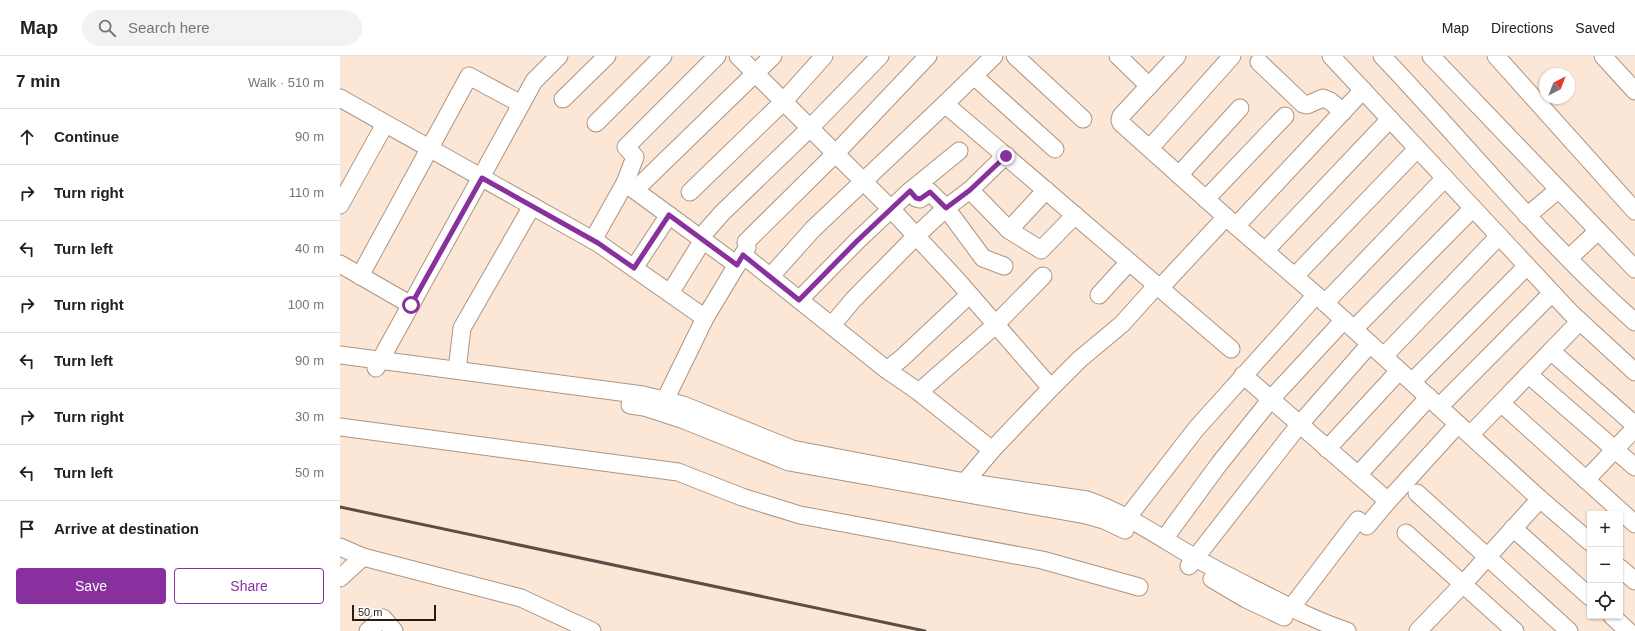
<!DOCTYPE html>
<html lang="en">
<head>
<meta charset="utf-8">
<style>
	body { margin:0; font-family:Arial,sans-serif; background:#f2f2f2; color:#202124 }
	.controls { position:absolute; right:12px; bottom:12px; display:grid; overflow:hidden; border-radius:4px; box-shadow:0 1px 3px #0004 }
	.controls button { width:36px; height:36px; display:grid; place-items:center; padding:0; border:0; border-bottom:1px solid #e0e0e0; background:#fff; color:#202124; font:20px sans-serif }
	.compass { position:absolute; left:1199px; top:12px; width:36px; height:36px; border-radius:50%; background:#fff; box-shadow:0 1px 3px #0004; rotate:42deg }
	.scale { position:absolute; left:12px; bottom:10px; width:84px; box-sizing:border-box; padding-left:4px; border:2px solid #271d16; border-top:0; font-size:11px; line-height:14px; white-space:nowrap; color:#271d16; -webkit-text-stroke:3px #fff; paint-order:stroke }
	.stop { position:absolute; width:12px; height:12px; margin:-9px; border:3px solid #87309e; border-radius:50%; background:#fff }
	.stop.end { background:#87309e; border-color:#fff; box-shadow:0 1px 4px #0008 }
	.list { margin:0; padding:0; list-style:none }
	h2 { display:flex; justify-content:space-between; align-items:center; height:52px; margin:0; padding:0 16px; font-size:17px }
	h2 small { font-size:13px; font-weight:400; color:#757577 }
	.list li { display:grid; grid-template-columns:26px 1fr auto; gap:12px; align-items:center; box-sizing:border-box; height:56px; padding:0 16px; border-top:1px solid #e0e0e0 }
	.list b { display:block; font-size:15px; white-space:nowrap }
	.list em { font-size:13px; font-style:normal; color:#757577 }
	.actions { display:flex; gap:8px; padding:12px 16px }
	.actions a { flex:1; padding:9px 0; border:1px solid #87309e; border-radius:4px; text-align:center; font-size:14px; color:#87309e }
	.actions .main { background:#87309e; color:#fff }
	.icon { flex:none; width:22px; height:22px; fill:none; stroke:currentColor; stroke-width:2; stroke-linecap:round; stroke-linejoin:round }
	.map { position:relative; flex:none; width:1295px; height:575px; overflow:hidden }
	header { display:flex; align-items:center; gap:24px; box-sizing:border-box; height:56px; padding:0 20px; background:#fff; border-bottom:1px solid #e0e0e0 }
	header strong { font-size:19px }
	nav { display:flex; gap:22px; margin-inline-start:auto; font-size:14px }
	.search { width:280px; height:36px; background:#f2f2f2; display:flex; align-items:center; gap:10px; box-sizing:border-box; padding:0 14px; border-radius:22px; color:#757577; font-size:15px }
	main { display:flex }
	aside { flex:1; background:#fff }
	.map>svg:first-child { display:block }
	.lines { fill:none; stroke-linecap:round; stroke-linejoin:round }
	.minor-casing { stroke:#ad9481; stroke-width:19 }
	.minor { stroke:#fff; stroke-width:17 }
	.rail { stroke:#5b4e45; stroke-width:3 }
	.route { stroke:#87309e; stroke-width:5 }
</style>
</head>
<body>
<header>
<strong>Map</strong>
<div class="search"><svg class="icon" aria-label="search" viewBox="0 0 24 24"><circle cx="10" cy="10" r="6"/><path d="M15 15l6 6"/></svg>Search here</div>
<nav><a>Map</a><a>Directions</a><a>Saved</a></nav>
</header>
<main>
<aside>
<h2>7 min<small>Walk · 510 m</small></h2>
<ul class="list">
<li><svg class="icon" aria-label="ahead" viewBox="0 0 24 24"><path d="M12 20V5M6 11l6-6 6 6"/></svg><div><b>Continue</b></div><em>90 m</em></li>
<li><svg class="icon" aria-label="right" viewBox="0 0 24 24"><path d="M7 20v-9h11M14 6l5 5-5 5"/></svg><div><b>Turn right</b></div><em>110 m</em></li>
<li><svg class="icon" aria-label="left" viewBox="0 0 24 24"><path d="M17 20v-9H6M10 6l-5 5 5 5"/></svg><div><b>Turn left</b></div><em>40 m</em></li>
<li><svg class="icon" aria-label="right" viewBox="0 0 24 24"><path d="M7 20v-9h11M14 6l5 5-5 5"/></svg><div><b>Turn right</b></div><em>100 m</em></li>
<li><svg class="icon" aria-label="left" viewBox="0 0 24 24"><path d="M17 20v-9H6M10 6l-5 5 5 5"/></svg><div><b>Turn left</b></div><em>90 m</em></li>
<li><svg class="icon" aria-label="right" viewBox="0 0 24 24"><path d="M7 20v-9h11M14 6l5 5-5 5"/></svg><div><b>Turn right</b></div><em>30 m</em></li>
<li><svg class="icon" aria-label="left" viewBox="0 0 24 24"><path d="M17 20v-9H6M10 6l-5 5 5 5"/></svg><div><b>Turn left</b></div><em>50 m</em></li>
<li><svg class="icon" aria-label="arrive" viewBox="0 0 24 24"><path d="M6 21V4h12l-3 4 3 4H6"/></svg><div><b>Arrive at destination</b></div></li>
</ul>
<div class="actions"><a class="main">Save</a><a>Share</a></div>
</aside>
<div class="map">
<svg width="1295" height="575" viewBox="0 0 1295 575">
	<rect width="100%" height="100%" fill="#fce6d5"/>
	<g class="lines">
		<defs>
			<g id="minor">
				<polyline points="398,0 551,153 617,224 711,332 652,394 625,426"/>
				<polyline points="675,0 743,63"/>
				<polyline points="778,0 809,30"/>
				<polyline points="837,0 781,60 780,64 781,67 896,170 983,245 1200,443 1250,486"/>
				<polyline points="991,0 1231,257 1295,316"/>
				<path d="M1042,0C1126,88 1203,185 1295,266"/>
				<polyline points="1091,0 1295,213"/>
				<polyline points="1156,0 1295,155"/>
				<polyline points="1263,0 1295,35"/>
				<polyline points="919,6 963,48 967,49 983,42 990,45 1003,56"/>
				<polyline points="634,20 715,93"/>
				<polyline points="0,42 258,187 365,262"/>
				<polyline points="223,43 267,0"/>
				<polyline points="605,48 891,293"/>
				<polyline points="256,67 323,0"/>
				<polyline points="810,92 892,0"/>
				<polyline points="839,119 900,52"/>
				<polyline points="285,127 295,101 286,91 377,0"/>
				<polyline points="295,134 433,0"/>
				<polyline points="630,134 669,174 706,134"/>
				<polyline points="570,135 576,142 580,143 590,136 606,152 643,202 664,210"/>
				<polyline points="350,136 443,46 484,0"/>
				<polyline points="866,143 945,60"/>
				<polyline points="0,149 45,68"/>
				<polyline points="1187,160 1218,134"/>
				<polyline points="896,170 1023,34"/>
				<polyline points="669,174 701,194 735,159"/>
				<polyline points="360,182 382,157 469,73 540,0"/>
				<polyline points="253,184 285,127 397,209"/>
				<polyline points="925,195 1050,63"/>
				<polyline points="403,199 547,314 579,336 652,394"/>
				<polyline points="1229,202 1258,175"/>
				<polyline points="0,208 71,249"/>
				<polyline points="294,212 329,159"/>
				<polyline points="20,220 129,20 181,48"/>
				<polyline points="955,220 1077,93"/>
				<polyline points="430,221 473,173 605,48 654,0"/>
				<polyline points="820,232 886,161"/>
				<polyline points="330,237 363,184"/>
				<polyline points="759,239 789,206"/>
				<polyline points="459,244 517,185 570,135 619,95"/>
				<polyline points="985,247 1105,122"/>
				<polyline points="492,269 513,244 576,180 606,152 630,134 665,100"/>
				<polyline points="1014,273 1133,152"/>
				<polyline points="1211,295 1295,369"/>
				<path d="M0,299L303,339L343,349L452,393L625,426L747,444C785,457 819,481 854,501C872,512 891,521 910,531C942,547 973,564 1007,575"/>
				<polyline points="1044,300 1159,180"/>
				<polyline points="36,312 194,25 219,0"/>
				<polyline points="117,314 122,272 192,150"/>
				<polyline points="547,314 562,302 629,239"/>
				<polyline points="903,319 1048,445"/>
				<polyline points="1189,319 1295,411"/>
				<polyline points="1072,326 1187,210"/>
				<polyline points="711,332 740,303 782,268 817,229"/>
				<polyline points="579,336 652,272 703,220"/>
				<polyline points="1161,347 1295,468"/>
				<polyline points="290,349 304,351 344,364 449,406 746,459 764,464 785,474"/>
				<polyline points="1099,351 1212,237"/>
				<polyline points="321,354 325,344 365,262 407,192 406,186 495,98 588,0"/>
				<polyline points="0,371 338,416 402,441 460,459 702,504 799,531"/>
				<polyline points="1130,379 1240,265"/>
				<polyline points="987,393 1059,315"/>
				<polyline points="1018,419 1089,341"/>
				<polyline points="1246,424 1295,372"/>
				<polyline points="1077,437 1229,575"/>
				<polyline points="1027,470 1048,445 1118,368"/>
				<polyline points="780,471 856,373 976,239"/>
				<polyline points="1173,472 1250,541"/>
				<polyline points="1066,477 1175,575"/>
				<polyline points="824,483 879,408 931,343 1004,264"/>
				<polyline points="0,491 23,501 181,542 252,575"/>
				<polyline points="849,510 959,369 1030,288"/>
				<polyline points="1280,512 1295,525"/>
				<polyline points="0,522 23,501"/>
				<polyline points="872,523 906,543 944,561"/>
				<polyline points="951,552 1018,464"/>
				<polyline points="1272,560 1288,575"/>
				<polyline points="28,575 43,562 54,575"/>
				<polyline points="1078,575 1123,528 1200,443"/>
			</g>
		</defs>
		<use href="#minor" class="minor-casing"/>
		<use href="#minor" class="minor"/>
		<polyline class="rail" points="0,451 585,575"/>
	</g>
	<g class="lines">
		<polyline class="route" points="71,249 142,122 258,187 294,212 329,159 397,209 403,199 459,244 517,185 570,135 576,142 580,143 590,136 606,152 630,134 666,100"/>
	</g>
</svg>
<div class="controls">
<button>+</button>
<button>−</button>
<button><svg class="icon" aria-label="locate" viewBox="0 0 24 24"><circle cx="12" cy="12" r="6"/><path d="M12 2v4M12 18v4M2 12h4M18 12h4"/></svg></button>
</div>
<svg class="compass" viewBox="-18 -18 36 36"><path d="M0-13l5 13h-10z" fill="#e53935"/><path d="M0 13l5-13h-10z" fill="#757577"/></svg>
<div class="scale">50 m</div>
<div class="stop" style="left:71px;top:249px"></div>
<div class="stop end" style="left:666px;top:100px"></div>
</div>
</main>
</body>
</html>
